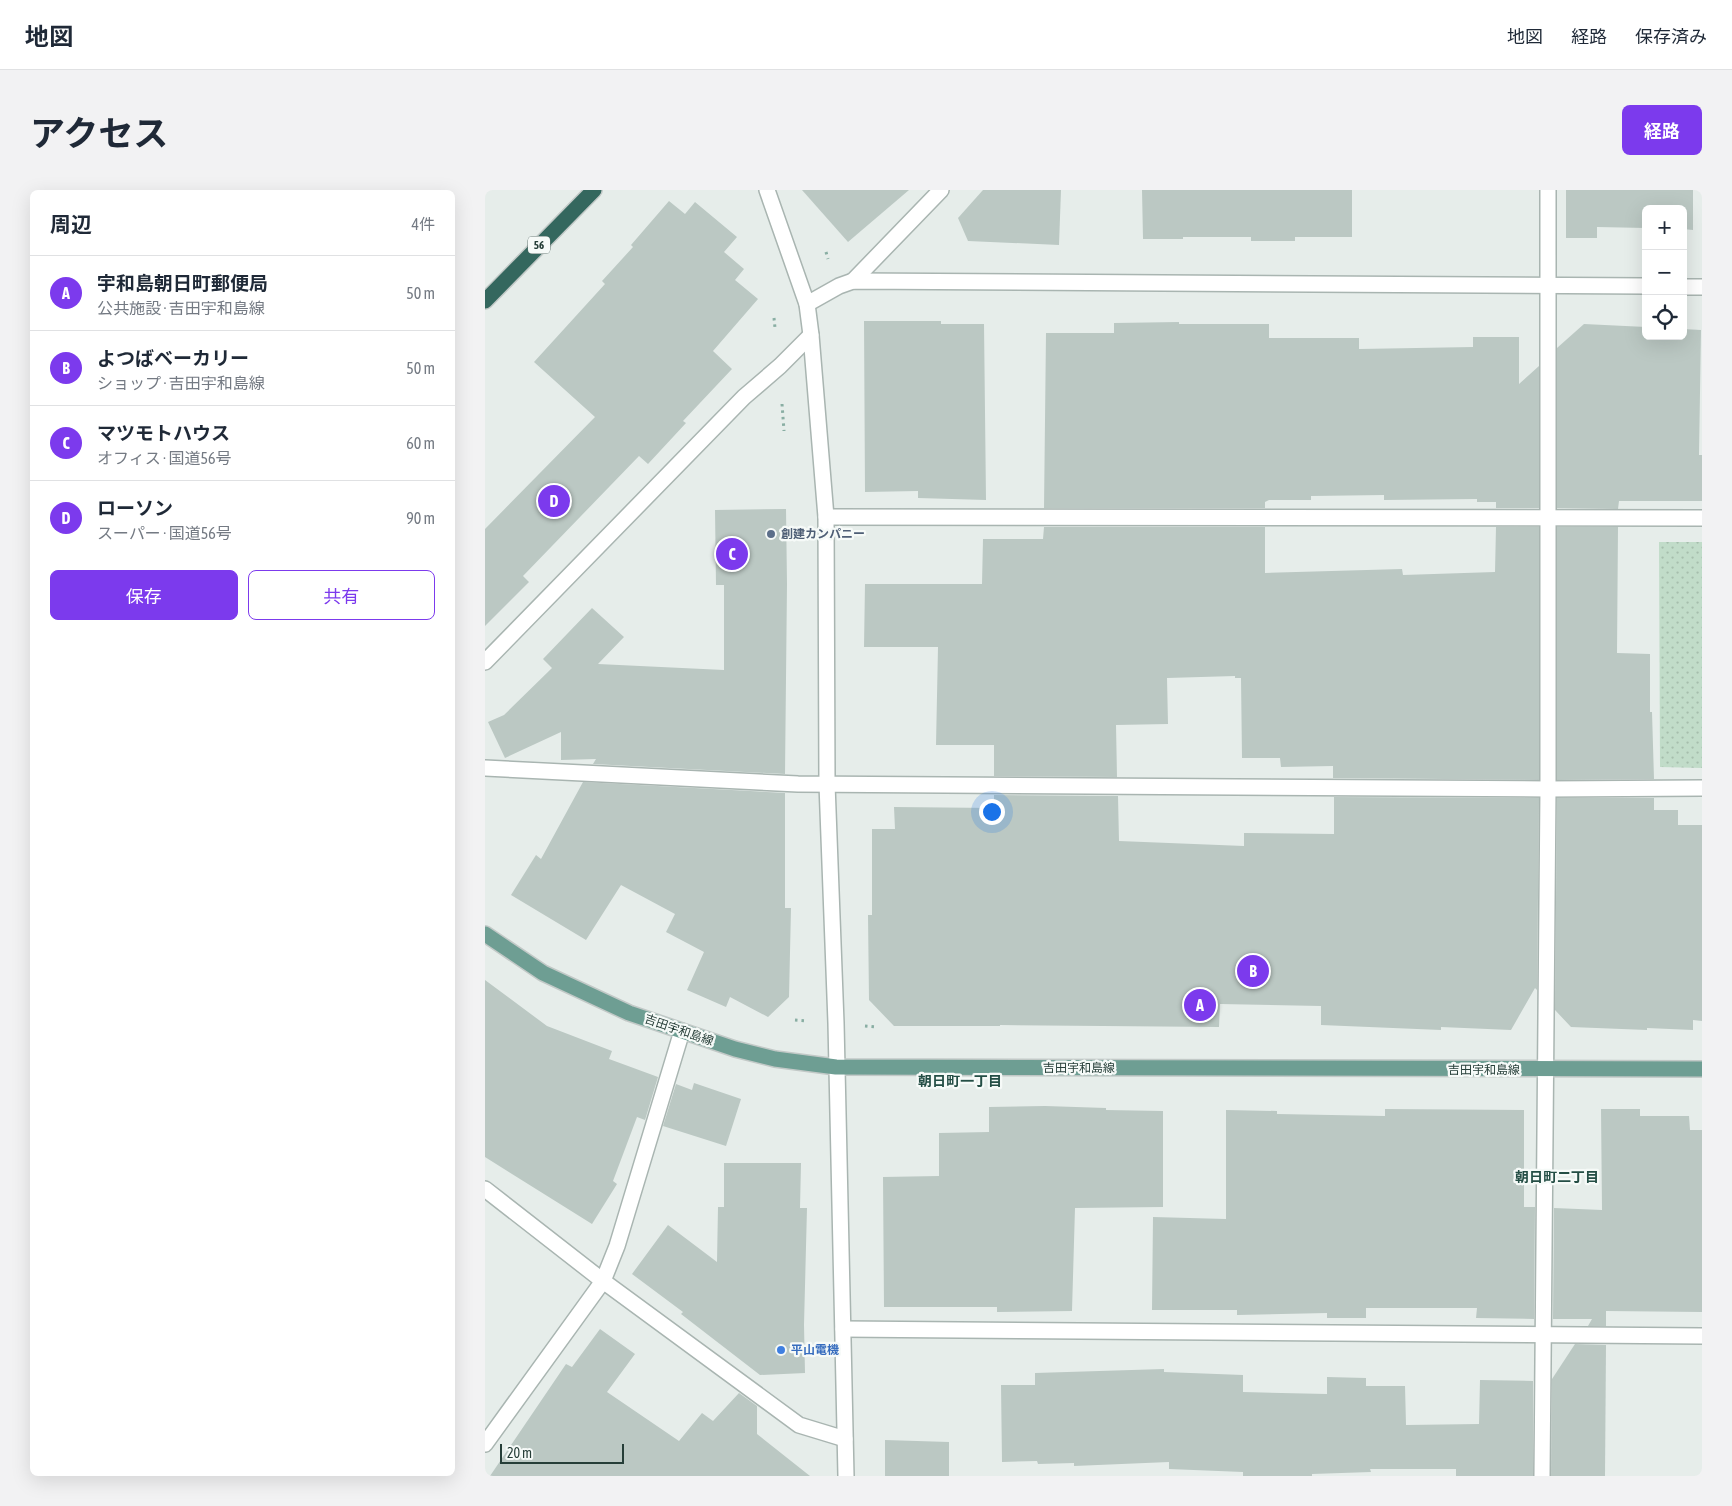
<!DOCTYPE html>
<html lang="ja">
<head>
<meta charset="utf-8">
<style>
	body { margin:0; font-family:"Asap Condensed","Noto Sans JP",sans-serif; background:#f2f2f3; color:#1f2937 }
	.controls { position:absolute; right:15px; top:15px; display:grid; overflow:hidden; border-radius:8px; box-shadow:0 5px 20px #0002 }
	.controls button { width:45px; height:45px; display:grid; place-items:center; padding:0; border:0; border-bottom:1px solid #e0e1e3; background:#fff; color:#1f2937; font:25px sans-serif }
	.scale { position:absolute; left:15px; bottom:12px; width:124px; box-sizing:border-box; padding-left:5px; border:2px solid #263e38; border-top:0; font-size:14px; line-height:18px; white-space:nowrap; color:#263e38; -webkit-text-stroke:4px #f6faf8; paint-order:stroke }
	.you { position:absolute; left:506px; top:621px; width:18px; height:18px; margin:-12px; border:4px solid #fff; border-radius:50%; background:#1a73e8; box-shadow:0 0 0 8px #1a73e833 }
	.badge { display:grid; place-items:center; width:32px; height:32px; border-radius:50%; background:#7c3aed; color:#fff; font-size:16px; font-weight:700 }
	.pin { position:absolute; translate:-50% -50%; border:2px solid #fff; box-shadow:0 1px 5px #0006 }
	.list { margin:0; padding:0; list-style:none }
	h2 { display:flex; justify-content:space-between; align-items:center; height:65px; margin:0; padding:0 20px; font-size:21px }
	h2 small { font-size:16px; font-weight:400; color:#747a83 }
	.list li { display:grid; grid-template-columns:32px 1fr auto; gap:15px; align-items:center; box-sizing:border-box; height:75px; padding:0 20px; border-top:1px solid #e0e1e3 }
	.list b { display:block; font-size:19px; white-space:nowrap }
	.list p { margin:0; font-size:16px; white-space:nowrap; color:#747a83 }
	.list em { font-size:16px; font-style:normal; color:#747a83 }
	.actions { display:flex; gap:10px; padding:15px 20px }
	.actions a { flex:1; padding:11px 0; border:1px solid #7c3aed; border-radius:8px; text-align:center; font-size:18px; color:#7c3aed }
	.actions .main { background:#7c3aed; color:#fff }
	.icon { flex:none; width:28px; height:28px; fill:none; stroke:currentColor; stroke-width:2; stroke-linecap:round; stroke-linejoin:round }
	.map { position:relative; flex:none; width:1217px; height:1286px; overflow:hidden; border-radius:8px }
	header { display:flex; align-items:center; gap:30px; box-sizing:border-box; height:70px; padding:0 25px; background:#fff; border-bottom:1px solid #e0e1e3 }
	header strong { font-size:24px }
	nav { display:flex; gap:28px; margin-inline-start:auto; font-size:18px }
	.intro { display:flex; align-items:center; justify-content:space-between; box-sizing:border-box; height:120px; padding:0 30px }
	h1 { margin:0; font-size:35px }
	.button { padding:12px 22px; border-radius:8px; background:#7c3aed; color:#fff; font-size:18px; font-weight:700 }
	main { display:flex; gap:30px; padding:0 30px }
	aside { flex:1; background:#fff; border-radius:8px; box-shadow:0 5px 20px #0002 }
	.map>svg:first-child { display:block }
	.park { fill:url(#park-dots) }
	.building { fill:#bbc8c3 }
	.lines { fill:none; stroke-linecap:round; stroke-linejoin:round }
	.minor-casing { stroke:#a9b5b1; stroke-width:18 }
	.major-casing { stroke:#c2c9c7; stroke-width:18 }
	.highway-casing { stroke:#c2c9c7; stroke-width:18 }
	.path { stroke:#89aea3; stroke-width:3; stroke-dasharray:2.5 4; stroke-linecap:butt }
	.minor { stroke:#fff; stroke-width:15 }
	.major { stroke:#6e9e93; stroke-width:15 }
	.highway { stroke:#34675e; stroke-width:15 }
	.service-dot { fill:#5c6f8a; stroke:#f6faf8; stroke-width:2 }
	.shop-dot { fill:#3f7fe0; stroke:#f6faf8; stroke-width:2 }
	.labels { text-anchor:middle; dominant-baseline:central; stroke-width:4.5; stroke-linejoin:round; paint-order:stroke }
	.shield { fill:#f6faf8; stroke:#647672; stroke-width:1 }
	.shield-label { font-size:11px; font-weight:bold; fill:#263e38 }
	.service-label { font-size:12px; font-weight:bold; fill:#4e5e75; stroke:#f6faf8; text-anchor:start }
	.street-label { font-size:12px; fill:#263e38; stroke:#f6faf8 }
	.shop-label { font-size:12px; font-weight:bold; fill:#366cbe; stroke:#f6faf8; text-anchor:start }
	.neighbourhood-label { font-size:14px; font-weight:bold; fill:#244e45; stroke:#f6faf8 }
</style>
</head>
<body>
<header>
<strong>地図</strong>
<nav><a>地図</a><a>経路</a><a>保存済み</a></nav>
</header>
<div class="intro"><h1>アクセス</h1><a class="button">経路</a></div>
<main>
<aside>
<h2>周辺<small>4件</small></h2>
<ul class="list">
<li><span class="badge">A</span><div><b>宇和島朝日町郵便局</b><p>公共施設 · 吉田宇和島線</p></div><em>50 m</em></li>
<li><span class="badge">B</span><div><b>よつばベーカリー</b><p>ショップ · 吉田宇和島線</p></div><em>50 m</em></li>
<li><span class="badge">C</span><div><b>マツモトハウス</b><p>オフィス · 国道56号</p></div><em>60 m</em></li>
<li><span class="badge">D</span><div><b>ローソン</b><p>スーパー · 国道56号</p></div><em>90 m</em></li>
</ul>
<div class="actions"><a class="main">保存</a><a>共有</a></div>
</aside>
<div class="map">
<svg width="1217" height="1286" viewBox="0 0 1217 1286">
	<defs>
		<pattern id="park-dots" width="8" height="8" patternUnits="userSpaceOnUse" patternTransform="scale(1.25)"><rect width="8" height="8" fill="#c1dcc9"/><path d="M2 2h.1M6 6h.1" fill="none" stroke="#a6bead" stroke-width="1.8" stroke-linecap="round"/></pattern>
	</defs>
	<rect width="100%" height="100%" fill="#e6edea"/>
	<polygon class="park" points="1174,352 1217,352 1217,578 1175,577"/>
	<g class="building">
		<polygon points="317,0 424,0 363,52"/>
		<polygon points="498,0 576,0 574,55 483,51 473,28"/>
		<polygon points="657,0 867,0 867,47 810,47 810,51 766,51 766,47 698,47 698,49 658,49"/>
		<polygon points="1081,0 1208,0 1208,40 1198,39 1198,19 1161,19 1161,38 1112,37 1112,48 1081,48"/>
		<polygon points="184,11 200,24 210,12 252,47 239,62 259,79 250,90 273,109 228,161 247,179 198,231 201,233 163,274 154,266 38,386 44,392 0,436 0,339 110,227 49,172 120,94 117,91 148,57 146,55"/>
		<polygon points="379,131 456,131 456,134 499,134 501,310 433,308 433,301 380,302"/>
		<polygon points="694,132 694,134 784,134 784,148 874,148 874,159 988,157 988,147 1034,147 1034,194 1054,176 1054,318 1011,318 1011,312 992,312 992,309 899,310 899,305 826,306 826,310 784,310 780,312 780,318 559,318 561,143 629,143 629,133"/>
		<polygon points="1099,134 1161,137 1161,146 1198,146 1198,139 1216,140 1214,265 1217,265 1217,311 1134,311 1133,319 1072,318 1072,158"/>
		<polygon points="301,319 302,394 300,584 108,574 111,569 76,570 76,542 20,568 3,532 19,525 67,478 58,469 107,418 139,447 113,474 239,480 239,395 231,395 230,320"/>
		<polygon points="559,337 780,337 780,383 917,379 918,385 1010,382 1011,337 1054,337 1054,590 848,588 848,576 796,577 795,568 757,568 756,488 750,488 750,486 682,488 683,534 631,535 632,587 509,586 509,555 451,555 453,457 379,457 380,394 497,394 498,349 558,349"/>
		<polygon points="1072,337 1133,337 1132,463 1165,464 1165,522 1167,522 1169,589 1072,590"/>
		<polygon points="98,592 300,603 300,718 306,718 304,807 283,827 245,807 241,817 202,800 219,762 181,742 190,724 136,695 101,750 26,705 51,665 56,669"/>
		<polygon points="509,605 633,606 634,651 759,656 759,643 849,644 849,607 1054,608 1052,800 1050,798 1026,840 956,837 956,840 836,835 836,816 735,814 734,837 515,835 515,836 409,836 384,810 383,725 387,725 387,639 410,639 409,617 509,618"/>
		<polygon points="1072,608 1169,608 1169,620 1193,620 1193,635 1217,635 1217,831 1208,830 1208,840 1162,838 1162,840 1086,837 1070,820"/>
		<polygon points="0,790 62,836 127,861 124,869 173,887 160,930 152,927 128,991 132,994 107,1034 0,967"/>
		<polygon points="209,893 256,909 241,956 178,936 191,894 207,900"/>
		<polygon points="560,916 621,918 621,920 678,921 678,1017 590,1018 587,1121 512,1122 512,1117 399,1117 398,987 454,986 454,943 504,942 504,917"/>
		<polygon points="900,919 1039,920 1039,1017 1050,1017 1049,1129 991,1128 992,1118 881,1118 881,1128 842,1128 842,1123 752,1125 752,1120 667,1120 668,1027 741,1029 741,920 792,921 792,924 900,926"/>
		<polygon points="1116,919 1155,919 1155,926 1204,926 1205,940 1217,940 1217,1122 1121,1121 1121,1136 1103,1136 1107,1129 1068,1129 1069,1018 1117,1020"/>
		<polygon points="239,973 316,973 315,1018 322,1018 319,1135 320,1183 275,1185 196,1124 198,1122 147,1084 183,1035 232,1072 233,1017 239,1017"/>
		<polygon points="115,1139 150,1164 122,1202 194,1251 217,1223 228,1231 254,1203 272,1216 272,1244 325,1286 5,1286 81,1174 87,1177"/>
		<polygon points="1090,1154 1121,1155 1120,1286 1066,1286 1067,1189"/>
		<polygon points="679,1179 679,1182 758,1185 758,1202 842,1204 842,1187 881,1188 881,1196 920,1196 921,1235 994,1234 995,1190 1048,1191 1048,1286 971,1286 971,1279 885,1279 886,1282 827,1284 827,1286 758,1286 758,1282 684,1279 684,1272 589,1276 589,1273 553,1274 552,1271 517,1272 516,1195 550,1195 550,1183"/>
		<polygon points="400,1250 464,1252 464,1286 400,1286"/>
	</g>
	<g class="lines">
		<defs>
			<g id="minor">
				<polyline points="282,0 322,114 326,145 341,327 342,594 351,833 361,1286"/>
				<polyline points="368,91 456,0"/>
				<polyline points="1198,97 1217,97"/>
				<polyline points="322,114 354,96 368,91 1161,96"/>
				<polyline points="341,327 1217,328"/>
				<polyline points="0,472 259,207 295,176 326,145"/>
				<polyline points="0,578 313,594 1063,599 1217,598"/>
				<polyline points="0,999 118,1091 314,1235 360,1249"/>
				<polyline points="358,1139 1217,1146"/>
				<polyline points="0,1254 118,1091 132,1056 197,841"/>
				<polyline points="1057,1286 1063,599 1063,0"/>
			</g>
			<polyline id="major" points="0,744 58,783 144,823 250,859 290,869 351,877 1217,879"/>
			<polyline id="highway" points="0,111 109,0"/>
		</defs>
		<use href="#minor" class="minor-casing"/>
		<use href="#major" class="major-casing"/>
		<use href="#highway" class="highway-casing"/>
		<g class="path">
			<polyline points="341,62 343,69"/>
			<polyline points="289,128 290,138"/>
			<polyline points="297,214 299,241"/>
			<polyline points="310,830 322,831"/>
			<polyline points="380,836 391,837"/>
		</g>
		<use href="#minor" class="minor"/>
		<use href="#major" class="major"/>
		<use href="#highway" class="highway"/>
	</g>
	<circle class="service-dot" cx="286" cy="344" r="5"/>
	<circle class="shop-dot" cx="296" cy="1160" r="5"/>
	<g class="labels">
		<rect class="shield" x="43" y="46.5" width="22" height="17" rx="4"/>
		<g class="shield-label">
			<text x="54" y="55">56</text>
		</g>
		<g class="service-label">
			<text x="296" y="344">創建カンパニー</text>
		</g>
		<g class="street-label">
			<text transform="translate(194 840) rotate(19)">吉田宇和島線</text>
			<text x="594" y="878">吉田宇和島線</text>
			<text x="999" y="880">吉田宇和島線</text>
		</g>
		<g class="shop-label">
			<text x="306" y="1160">平山電機</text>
		</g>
		<g class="neighbourhood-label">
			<text x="475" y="891">朝日町一丁目</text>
			<text x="1072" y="987">朝日町二丁目</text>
		</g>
	</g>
</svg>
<div class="controls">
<button>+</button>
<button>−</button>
<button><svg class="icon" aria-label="locate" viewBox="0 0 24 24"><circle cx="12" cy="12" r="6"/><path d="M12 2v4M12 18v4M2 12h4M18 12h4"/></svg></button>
</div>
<div class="scale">20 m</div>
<div class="you"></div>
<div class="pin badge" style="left:715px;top:815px">A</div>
<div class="pin badge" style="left:768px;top:781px">B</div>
<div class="pin badge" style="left:247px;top:364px">C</div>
<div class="pin badge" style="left:69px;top:311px">D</div>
</div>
</main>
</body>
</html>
